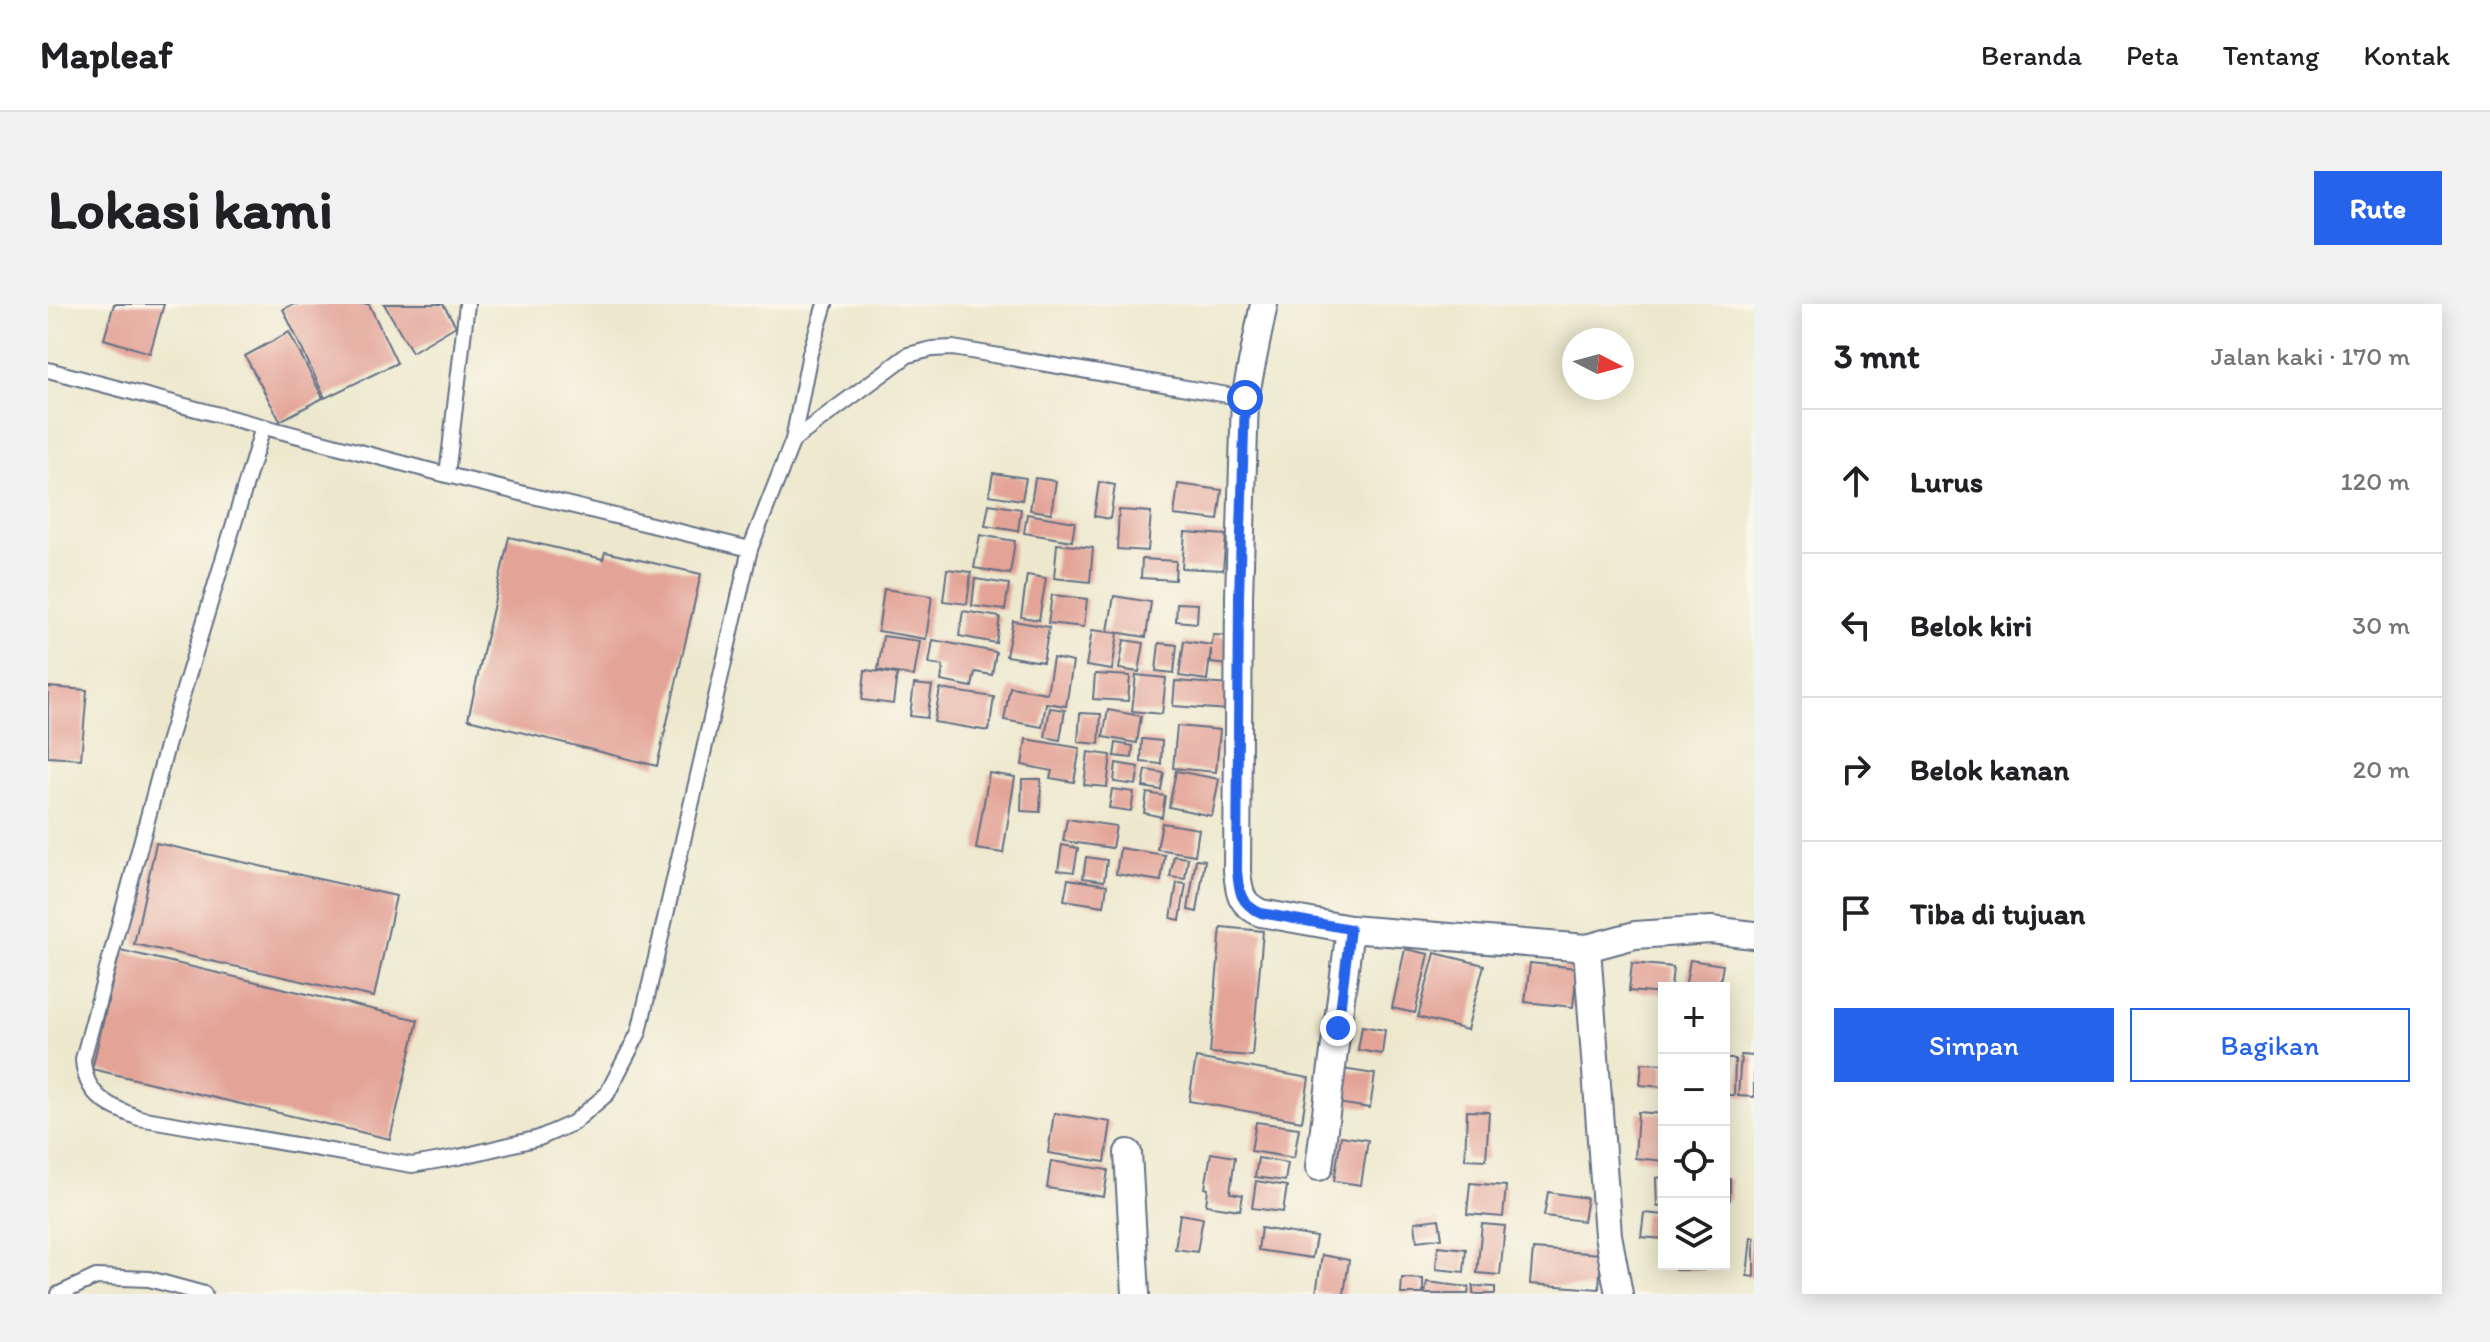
<!DOCTYPE html>
<html lang="id">
<head>
<meta charset="utf-8">
<style>
	body { margin:0; font-family:Itim,sans-serif; background:#f2f2f2; color:#202124 }
	.controls { position:absolute; right:24px; bottom:24px; display:grid; overflow:hidden; border-radius:0px; box-shadow:0 4px 20px #0003 }
	.controls button { width:72px; height:72px; display:grid; place-items:center; padding:0; border:0; border-bottom:2px solid #e0e0e0; background:#fff; color:#202124; font:40px sans-serif }
	.compass { position:absolute; left:1514px; top:24px; width:72px; height:72px; border-radius:50%; background:#fff; box-shadow:0 4px 20px #0003; rotate:96deg }
	.stop { position:absolute; width:24px; height:24px; margin:-18px; border:6px solid #2563eb; border-radius:50%; background:#fff }
	.stop.end { background:#2563eb; border-color:#fff; box-shadow:0 2px 8px #0008 }
	.list { margin:0; padding:0; list-style:none }
	h2 { display:flex; justify-content:space-between; align-items:center; height:104px; margin:0; padding:0 32px; font-size:34px }
	h2 small { font-size:26px; font-weight:400; color:#757577 }
	.list li { display:grid; grid-template-columns:52px 1fr auto; gap:24px; align-items:center; box-sizing:border-box; height:144px; padding:0 32px; border-top:2px solid #e0e0e0 }
	.list b { display:block; font-size:30px; white-space:nowrap }
	.list em { font-size:26px; font-style:normal; color:#757577 }
	.actions { display:flex; gap:16px; padding:24px 32px }
	.actions a { flex:1; padding:18px 0; border:2px solid #2563eb; border-radius:0px; text-align:center; font-size:28px; color:#2563eb }
	.actions .main { background:#2563eb; color:#fff }
	.icon { flex:none; width:44px; height:44px; fill:none; stroke:currentColor; stroke-width:2; stroke-linecap:round; stroke-linejoin:round }
	.map { position:relative; flex:none; width:1706px; height:990px; overflow:hidden; border-radius:0px }
	header { display:flex; align-items:center; gap:48px; box-sizing:border-box; height:112px; padding:0 40px; background:#fff; border-bottom:2px solid #e0e0e0 }
	header strong { font-size:38px }
	nav { display:flex; gap:44px; margin-inline-start:auto; font-size:28px }
	.intro { display:flex; align-items:center; justify-content:space-between; box-sizing:border-box; height:192px; padding:0 48px }
	h1 { margin:0; font-size:56px }
	.button { padding:20px 36px; border-radius:0px; background:#2563eb; color:#fff; font-size:28px; font-weight:700 }
	main { display:flex; gap:48px; padding:0 48px }
	aside { flex:1; background:#fff; border-radius:0px; box-shadow:0 4px 20px #0003 }
	.map>svg:first-child { display:block }
	.building { fill:#e3a396 }
	.lines { fill:none; stroke-linecap:round; stroke-linejoin:round }
	.service-casing { stroke:#647085; stroke-width:18 }
	.minor-casing { stroke:#647085; stroke-width:30 }
	.service { stroke:#fff; stroke-width:14 }
	.minor { stroke:#fff; stroke-width:26 }
	.route { stroke:#2563eb; stroke-width:10 }
</style>
</head>
<body>
<header>
<strong>Mapleaf</strong>
<nav><a>Beranda</a><a>Peta</a><a>Tentang</a><a>Kontak</a></nav>
</header>
<div class="intro"><h1>Lokasi kami</h1><a class="button">Rute</a></div>
<main>
<div class="map">
<svg width="1706" height="990" viewBox="0 0 1706 990">
	<rect width="100%" height="100%" fill="#fbf7ec"/>
	<filter id="ink" filterUnits="userSpaceOnUse"><feTurbulence type="fractalNoise" baseFrequency=".0125" numOctaves="2"/><feDisplacementMap in="SourceGraphic" scale="16" xChannelSelector="R" yChannelSelector="G"/><feConvolveMatrix kernelMatrix="1 2 1 2 8 2 1 2 1" color-interpolation-filters="sRGB"/></filter>
	<filter id="wash" filterUnits="userSpaceOnUse"><feTurbulence type="fractalNoise" baseFrequency=".006" numOctaves="4" result="noise"/><feDisplacementMap in="SourceGraphic" scale="32" xChannelSelector="R" yChannelSelector="G"/><feGaussianBlur stdDeviation="1.8" result="paint"/><feColorMatrix in="noise" values="0 0 0 0 0 0 0 0 0 0 0 0 0 0 0 0 0 1.4 0 .05"/><feComposite in="paint" operator="in"/></filter>
	<g filter="url(#wash)">
		<rect width="100%" height="100%" fill="#ede8cd"/>
		<g id="blocks">
			<g class="building">
				<polygon points="66,0 116,0 102,49 56,35"/>
				<polygon points="246,0 321,0 349,59 277,94 235,5"/>
				<polygon points="336,0 395,0 408,22 364,48"/>
				<polygon points="241,28 275,94 232,117 197,52"/>
				<polygon points="945,169 978,174 974,196 941,191"/>
				<polygon points="987,174 1008,177 1003,209 982,206"/>
				<polygon points="1051,178 1067,181 1062,215 1046,212"/>
				<polygon points="1130,180 1174,186 1170,216 1126,211"/>
				<polygon points="941,200 973,205 970,227 937,222"/>
				<polygon points="1071,206 1103,208 1100,247 1069,245"/>
				<polygon points="979,210 1027,218 1024,237 976,229"/>
				<polygon points="1137,228 1178,231 1175,266 1134,264"/>
				<polygon points="932,231 967,237 962,270 926,264"/>
				<polygon points="461,233 555,255 557,248 653,270 609,462 420,415"/>
				<polygon points="1009,240 1045,244 1042,278 1006,274"/>
				<polygon points="1094,255 1128,257 1127,276 1093,274"/>
				<polygon points="899,265 923,268 919,300 895,297"/>
				<polygon points="979,271 998,274 991,316 973,313"/>
				<polygon points="927,275 961,280 957,306 924,302"/>
				<polygon points="836,285 884,292 878,335 830,327"/>
				<polygon points="1004,291 1039,295 1036,323 1000,319"/>
				<polygon points="1066,292 1103,298 1098,333 1060,327"/>
				<polygon points="1129,299 1150,300 1149,319 1128,317"/>
				<polygon points="915,307 952,313 948,339 911,332"/>
				<polygon points="965,317 1001,323 995,358 958,352"/>
				<polygon points="1044,326 1070,329 1064,366 1038,362"/>
				<polygon points="1165,331 1184,332 1182,361 1163,359 1163,345 1159,376 1131,372 1136,337 1164,341"/>
				<polygon points="835,332 872,337 866,372 830,366"/>
				<polygon points="885,336 948,348 944,371 927,368 924,383 893,377 895,362 881,360"/>
				<polygon points="1076,336 1096,339 1091,368 1071,365"/>
				<polygon points="1111,339 1129,341 1126,369 1108,367"/>
				<polygon points="1005,354 1025,358 1018,402 998,399 994,423 956,416 962,383 999,389"/>
				<polygon points="817,366 849,370 845,400 814,396"/>
				<polygon points="1047,370 1082,372 1080,397 1045,395"/>
				<polygon points="1088,371 1118,374 1114,410 1084,407"/>
				<polygon points="1127,377 1183,381 1181,406 1125,402"/>
				<polygon points="866,380 884,382 879,414 862,412"/>
				<polygon points="0,383 39,386 33,455 0,453"/>
				<polygon points="892,385 946,393 941,427 886,418"/>
				<polygon points="1002,404 1017,406 1012,436 997,433"/>
				<polygon points="1060,406 1093,412 1089,439 1055,433"/>
				<polygon points="1032,409 1053,410 1051,440 1030,438"/>
				<polygon points="1129,422 1172,426 1168,468 1125,464"/>
				<polygon points="978,435 1032,444 1026,478 1002,474 1004,467 974,461"/>
				<polygon points="1094,435 1114,437 1113,460 1093,458"/>
				<polygon points="1068,439 1085,442 1084,454 1066,452"/>
				<polygon points="1040,448 1063,451 1059,483 1036,481"/>
				<polygon points="1068,459 1091,463 1088,481 1066,478"/>
				<polygon points="1098,466 1116,469 1113,486 1095,483"/>
				<polygon points="1128,467 1171,475 1164,512 1121,503"/>
				<polygon points="941,469 967,473 955,549 928,545"/>
				<polygon points="974,475 993,475 992,508 973,507"/>
				<polygon points="1064,485 1086,488 1083,507 1061,504"/>
				<polygon points="1099,489 1117,492 1114,513 1096,509"/>
				<polygon points="1019,515 1068,522 1064,544 1015,537"/>
				<polygon points="1114,519 1151,525 1147,551 1109,545"/>
				<polygon points="108,539 348,592 326,693 86,640"/>
				<polygon points="1014,541 1030,544 1026,568 1010,566"/>
				<polygon points="1072,544 1117,551 1113,577 1068,570"/>
				<polygon points="1126,552 1140,554 1137,575 1122,573"/>
				<polygon points="1038,553 1059,556 1056,577 1035,574"/>
				<polygon points="1148,555 1157,556 1149,608 1140,606"/>
				<polygon points="1020,575 1059,581 1056,602 1016,596"/>
				<polygon points="1129,579 1138,580 1132,616 1123,614"/>
				<polygon points="1173,623 1215,627 1204,752 1162,749"/>
				<polygon points="1357,645 1381,650 1367,709 1344,704"/>
				<polygon points="72,646 370,716 342,835 44,765"/>
				<polygon points="1387,649 1436,661 1419,726 1370,713"/>
				<polygon points="1642,656 1675,661 1671,684 1637,684"/>
				<polygon points="1482,659 1529,664 1525,703 1477,698"/>
				<polygon points="1584,659 1625,663 1623,684 1616,684 1616,690 1581,687"/>
				<polygon points="1314,722 1337,726 1334,750 1310,746"/>
				<polygon points="1693,751 1706,752 1706,793 1690,792"/>
				<polygon points="1148,754 1261,774 1254,817 1141,797"/>
				<polygon points="1676,755 1687,755 1686,791 1676,791"/>
				<polygon points="1594,759 1616,760 1616,783 1592,781"/>
				<polygon points="1294,765 1327,770 1322,804 1289,799"/>
				<polygon points="1419,807 1441,808 1438,856 1417,855"/>
				<polygon points="1590,808 1616,810 1616,857 1587,854"/>
				<polygon points="1006,809 1063,818 1057,858 1000,849"/>
				<polygon points="1208,818 1251,824 1246,854 1203,847"/>
				<polygon points="1293,832 1320,836 1313,881 1286,877"/>
				<polygon points="1163,849 1187,853 1182,889 1195,891 1192,906 1158,901 1160,885 1157,884"/>
				<polygon points="1210,854 1240,859 1237,877 1207,873"/>
				<polygon points="1003,857 1060,866 1056,893 999,884"/>
				<polygon points="1616,873 1616,901 1609,902 1608,874"/>
				<rect x="1676" y="875" width="6" height="21"/>
				<polygon points="1208,877 1239,882 1235,908 1204,904"/>
				<polygon points="1422,879 1458,882 1455,913 1419,910"/>
				<polygon points="1500,888 1539,894 1535,917 1496,912"/>
				<polygon points="1596,909 1616,911 1616,935 1593,933"/>
				<polygon points="1132,910 1155,914 1149,948 1127,945"/>
				<polygon points="1391,915 1394,934 1369,937 1367,918"/>
				<polygon points="1434,920 1457,922 1452,971 1429,969"/>
				<polygon points="1213,924 1268,933 1264,954 1210,946"/>
				<polygon points="1703,933 1706,934 1706,973 1699,972"/>
				<polygon points="1390,942 1418,945 1416,968 1388,965"/>
				<polygon points="1485,945 1553,950 1551,985 1482,980"/>
				<polygon points="1274,951 1301,956 1296,990 1268,989"/>
				<polygon points="1628,960 1656,960 1656,966 1627,966"/>
				<polygon points="1354,974 1375,975 1375,990 1353,990"/>
				<polygon points="1379,978 1421,983 1420,990 1377,990"/>
				<polygon points="1425,982 1447,983 1447,990 1425,990"/>
			</g>
		</g>
	</g>
	<g filter="url(#ink)">
		<use href="#blocks" fill-opacity="0" stroke="#647085" stroke-width="2"/>
		<g class="lines">
			<defs>
				<g id="service">
					<polyline points="0,66 399,171 702,245"/>
					<path d="M215,123L119,442L35,755C37,793 60,801 91,814L364,861L411,853L491,834L525,819L559,790L591,728L702,245L745,136L762,49L777,0"/>
					<polyline points="745,136 860,51 884,45 905,44 1197,94"/>
					<polyline points="399,171 419,0"/>
					<polyline points="11,990 48,973 101,975 156,990"/>
				</g>
				<g id="minor">
					<path d="M1216,0L1197,94L1191,293L1189,567C1191,588 1192,600 1213,609L1302,625L1539,644L1587,631L1663,626L1706,631"/>
					<polyline points="1539,644 1560,931 1571,990"/>
					<polyline points="1080,849 1088,990"/>
					<polyline points="1271,863 1302,625"/>
				</g>
			</defs>
			<use href="#service" class="service-casing"/>
			<use href="#minor" class="minor-casing"/>
			<use href="#service" class="service"/>
			<use href="#minor" class="minor"/>
		</g>
	</g>
	<g class="lines" filter="url(#ink)">
		<path class="route" d="M1197,94L1191,293L1189,567C1191,588 1192,600 1213,609L1302,625L1290,724"/>
	</g>
</svg>
<div class="controls">
<button>+</button>
<button>−</button>
<button><svg class="icon" aria-label="locate" viewBox="0 0 24 24"><circle cx="12" cy="12" r="6"/><path d="M12 2v4M12 18v4M2 12h4M18 12h4"/></svg></button>
<button><svg class="icon" aria-label="layers" viewBox="0 0 24 24"><path d="M12 4l9 5-9 5-9-5zM3 14l9 5 9-5"/></svg></button>
</div>
<svg class="compass" viewBox="-18 -18 36 36"><path d="M0-13l5 13h-10z" fill="#e53935"/><path d="M0 13l5-13h-10z" fill="#757577"/></svg>
<div class="stop" style="left:1197px;top:94px"></div>
<div class="stop end" style="left:1290px;top:724px"></div>
</div>
<aside>
<h2>3 mnt<small>Jalan kaki · 170 m</small></h2>
<ul class="list">
<li><svg class="icon" aria-label="ahead" viewBox="0 0 24 24"><path d="M12 20V5M6 11l6-6 6 6"/></svg><div><b>Lurus</b></div><em>120 m</em></li>
<li><svg class="icon" aria-label="left" viewBox="0 0 24 24"><path d="M17 20v-9H6M10 6l-5 5 5 5"/></svg><div><b>Belok kiri</b></div><em>30 m</em></li>
<li><svg class="icon" aria-label="right" viewBox="0 0 24 24"><path d="M7 20v-9h11M14 6l5 5-5 5"/></svg><div><b>Belok kanan</b></div><em>20 m</em></li>
<li><svg class="icon" aria-label="arrive" viewBox="0 0 24 24"><path d="M6 21V4h12l-3 4 3 4H6"/></svg><div><b>Tiba di tujuan</b></div></li>
</ul>
<div class="actions"><a class="main">Simpan</a><a>Bagikan</a></div>
</aside>
</main>
</body>
</html>
